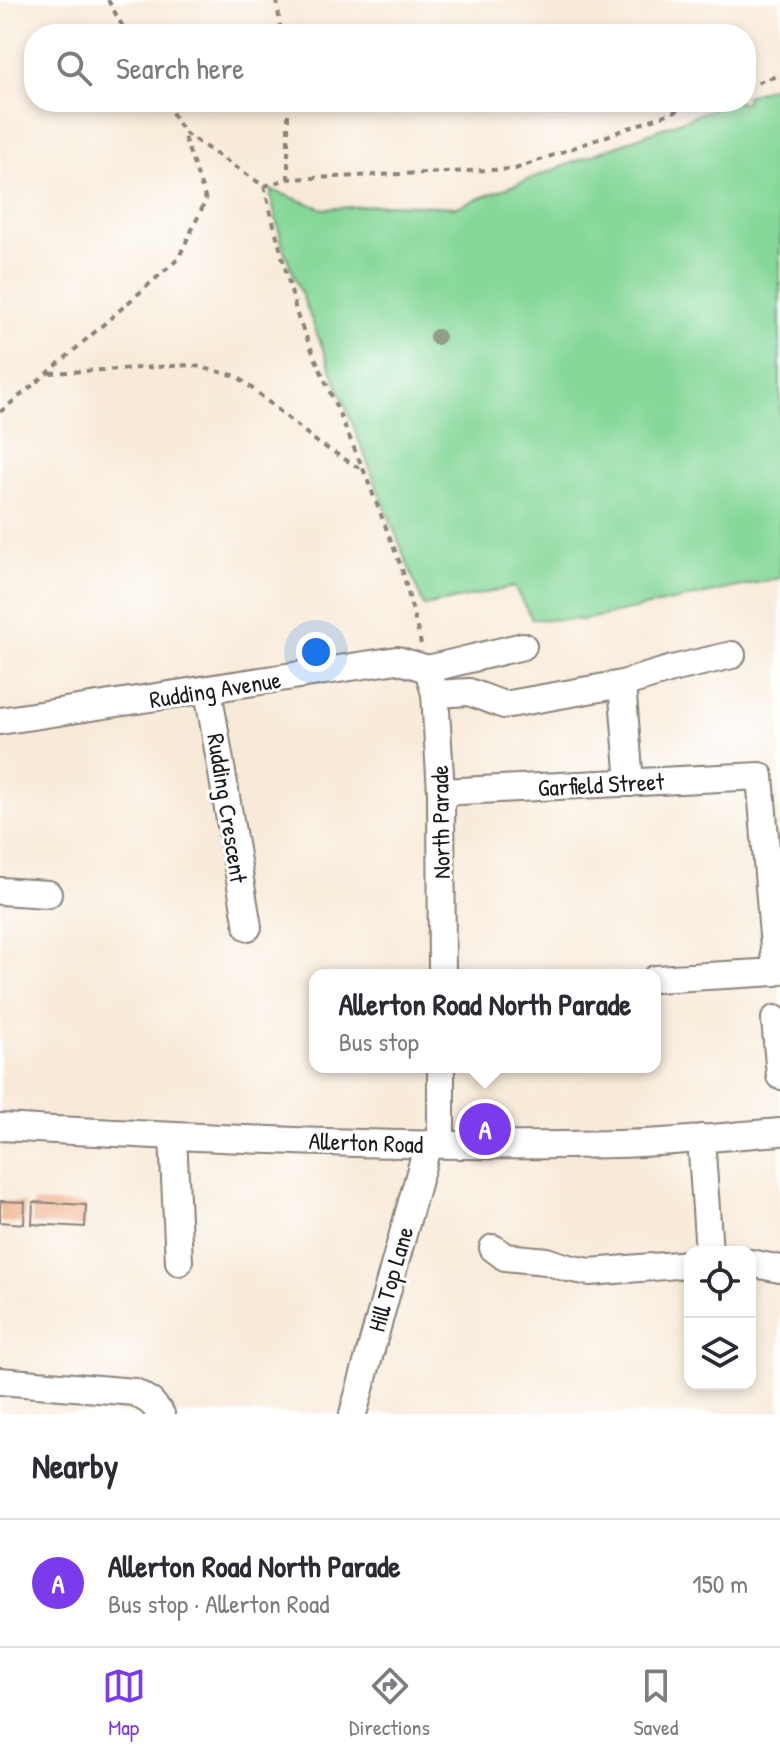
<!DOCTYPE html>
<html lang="en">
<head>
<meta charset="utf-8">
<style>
	body { margin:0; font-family:"Patrick Hand",sans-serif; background:#f7f7f7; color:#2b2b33 }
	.controls { position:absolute; right:24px; bottom:24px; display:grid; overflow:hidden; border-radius:16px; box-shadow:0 4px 12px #0003 }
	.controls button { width:72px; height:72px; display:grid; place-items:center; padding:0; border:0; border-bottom:2px solid #e1e1e2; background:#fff; color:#2b2b33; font:40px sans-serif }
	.you { position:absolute; left:316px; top:652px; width:28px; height:28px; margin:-20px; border:6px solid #fff; border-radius:50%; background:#1a73e8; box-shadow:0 0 0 12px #1a73e833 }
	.badge { display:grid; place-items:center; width:52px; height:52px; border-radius:50%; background:#7c3aed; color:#fff; font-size:26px; font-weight:700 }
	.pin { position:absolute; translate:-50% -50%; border:4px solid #fff; box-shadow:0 2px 8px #0006 }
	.popup { position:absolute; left:309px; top:969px; width:352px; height:104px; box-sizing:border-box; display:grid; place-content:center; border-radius:16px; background:#fff; filter:drop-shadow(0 2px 6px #0005); font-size:26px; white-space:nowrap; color:#7c7c81 }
	.popup b { font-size:30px; color:#2b2b33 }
	.popup::after { content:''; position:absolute; left:50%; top:100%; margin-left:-16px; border:16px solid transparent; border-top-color:#fff }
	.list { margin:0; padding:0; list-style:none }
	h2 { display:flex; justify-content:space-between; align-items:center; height:104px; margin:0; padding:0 32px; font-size:34px }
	h2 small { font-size:26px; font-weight:400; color:#7c7c81 }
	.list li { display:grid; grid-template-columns:52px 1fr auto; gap:24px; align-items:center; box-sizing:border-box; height:128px; padding:0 32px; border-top:2px solid #e1e1e2 }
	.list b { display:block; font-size:30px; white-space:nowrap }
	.list p { margin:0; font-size:26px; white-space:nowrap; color:#7c7c81 }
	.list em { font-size:26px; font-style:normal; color:#7c7c81 }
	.icon { flex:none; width:44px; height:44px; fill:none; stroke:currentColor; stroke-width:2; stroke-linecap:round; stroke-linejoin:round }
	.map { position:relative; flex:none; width:780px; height:1414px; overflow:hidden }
	.search { position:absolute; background:#fff; box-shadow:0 4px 12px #0003; left:24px; right:24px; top:24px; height:88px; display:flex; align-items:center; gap:20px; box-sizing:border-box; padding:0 28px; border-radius:32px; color:#7c7c81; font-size:30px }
	.sheet { height:232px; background:#fff }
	nav { display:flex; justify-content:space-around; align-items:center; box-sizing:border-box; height:112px; border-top:2px solid #e1e1e2; background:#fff; font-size:22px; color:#7c7c81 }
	nav a { display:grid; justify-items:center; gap:4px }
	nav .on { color:#7c3aed }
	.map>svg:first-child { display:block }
	.green { fill:#86d899; stroke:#517a5a; stroke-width:2 }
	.building { fill:#efb18a }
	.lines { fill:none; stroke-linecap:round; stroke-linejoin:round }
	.minor-casing { stroke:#8a837a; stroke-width:30 }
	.path { stroke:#8a837a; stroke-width:4; stroke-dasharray:6 6; stroke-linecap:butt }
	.minor { stroke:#fff; stroke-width:26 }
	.tree { fill:#939d89 }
	.labels { text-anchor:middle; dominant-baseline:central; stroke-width:6; stroke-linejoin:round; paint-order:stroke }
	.street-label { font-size:24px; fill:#1c1c1c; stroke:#fff }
</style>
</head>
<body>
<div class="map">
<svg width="780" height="1414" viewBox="0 0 780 1414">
	<rect width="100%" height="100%" fill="#fff"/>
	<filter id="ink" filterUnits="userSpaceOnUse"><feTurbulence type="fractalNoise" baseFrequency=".0125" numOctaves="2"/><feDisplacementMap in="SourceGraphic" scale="16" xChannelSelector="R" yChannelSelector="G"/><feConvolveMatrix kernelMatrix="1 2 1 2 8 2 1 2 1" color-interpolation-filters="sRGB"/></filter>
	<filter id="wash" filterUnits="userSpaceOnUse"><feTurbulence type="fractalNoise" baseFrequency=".006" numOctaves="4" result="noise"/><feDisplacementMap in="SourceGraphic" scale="32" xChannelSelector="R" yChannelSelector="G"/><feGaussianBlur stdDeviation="1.8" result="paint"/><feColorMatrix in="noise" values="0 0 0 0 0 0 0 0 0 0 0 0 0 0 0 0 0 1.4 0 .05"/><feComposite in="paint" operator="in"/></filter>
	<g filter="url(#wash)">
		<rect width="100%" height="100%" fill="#f8ead8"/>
		<polygon class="green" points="780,84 780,578 583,620 532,619 514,587 424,606 283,247 271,197 271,190 324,209 390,204 457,207 730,102 746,102 746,96"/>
		<g id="blocks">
			<g class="building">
				<polygon points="0,1201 25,1202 24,1224 0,1222"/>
				<polygon points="33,1202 86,1205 85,1227 32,1224"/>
			</g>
		</g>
	</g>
	<g filter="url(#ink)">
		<use href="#blocks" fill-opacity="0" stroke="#8a837a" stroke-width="2"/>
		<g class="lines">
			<defs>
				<g id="minor">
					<polyline points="428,669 435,694 441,792 442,975"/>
					<polyline points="428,669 523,646"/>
					<polyline points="622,684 672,669 732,655"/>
					<polyline points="208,690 248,927"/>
					<polyline points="435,694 469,692 504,705 622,684 630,783"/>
					<polyline points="0,721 397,660 428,669"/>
					<polyline points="441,792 760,776 776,972 655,979"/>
					<polyline points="0,891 48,894"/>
					<polyline points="775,1019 780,1076"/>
					<path d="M0,1127C205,1138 412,1149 617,1144C671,1143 726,1136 780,1132"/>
					<polyline points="173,1136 179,1262"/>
					<polyline points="701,1138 709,1252"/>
					<polyline points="441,1144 441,1067"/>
					<polyline points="493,1248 505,1257 546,1261 568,1268 590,1272 690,1264"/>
					<polyline points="750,1263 780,1269"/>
					<polyline points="0,1381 135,1392 151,1402 161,1414"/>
					<polyline points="353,1414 428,1144"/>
				</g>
			</defs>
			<use href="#minor" class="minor-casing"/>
			<g class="path">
				<polyline points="108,0 127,34"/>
				<polyline points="277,0 281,34"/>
				<polyline points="746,86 780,75"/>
				<polyline points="166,102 183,132 264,186 298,318 364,471 402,569 421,644"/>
				<polyline points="288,102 288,179"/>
				<polyline points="264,186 288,179 515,169 701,102"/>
				<polyline points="50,373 191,365 237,376 317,442 364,471"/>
				<polyline points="0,412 48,373 178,259 206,200 183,134"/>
			</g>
			<use href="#minor" class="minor"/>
		</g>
		<circle class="tree" cx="437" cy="337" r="8"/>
	</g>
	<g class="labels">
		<g class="street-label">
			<text transform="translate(215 689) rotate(-9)">Rudding Avenue</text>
			<text transform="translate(601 784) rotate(-3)">Garfield Street</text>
			<text transform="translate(228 808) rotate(81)">Rudding Crescent</text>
			<text transform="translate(440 822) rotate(-91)">North Parade</text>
			<text transform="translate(366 1142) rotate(2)">Allerton Road</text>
			<text transform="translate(390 1279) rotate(-74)">Hill Top Lane</text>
		</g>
	</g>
</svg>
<div class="controls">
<button><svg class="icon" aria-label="locate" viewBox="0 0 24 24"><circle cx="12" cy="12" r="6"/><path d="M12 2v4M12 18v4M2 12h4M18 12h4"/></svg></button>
<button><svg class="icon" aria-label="layers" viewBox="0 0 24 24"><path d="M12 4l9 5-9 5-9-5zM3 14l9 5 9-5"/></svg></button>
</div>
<div class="you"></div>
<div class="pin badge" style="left:485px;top:1129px">A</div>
<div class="popup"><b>Allerton Road North Parade</b>Bus stop</div>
<div class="search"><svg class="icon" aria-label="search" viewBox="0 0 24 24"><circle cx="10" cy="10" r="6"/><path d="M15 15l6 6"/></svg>Search here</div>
</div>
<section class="sheet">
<h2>Nearby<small></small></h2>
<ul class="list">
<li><span class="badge">A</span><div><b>Allerton Road North Parade</b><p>Bus stop · Allerton Road</p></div><em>150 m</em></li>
</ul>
</section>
<nav>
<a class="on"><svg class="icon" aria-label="map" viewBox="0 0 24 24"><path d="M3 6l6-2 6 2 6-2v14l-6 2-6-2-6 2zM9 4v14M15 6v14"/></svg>Map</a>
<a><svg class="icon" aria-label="directions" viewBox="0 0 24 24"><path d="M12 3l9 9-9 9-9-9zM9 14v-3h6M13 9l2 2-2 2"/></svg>Directions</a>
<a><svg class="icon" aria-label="saved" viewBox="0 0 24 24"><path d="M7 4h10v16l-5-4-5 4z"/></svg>Saved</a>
</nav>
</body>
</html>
